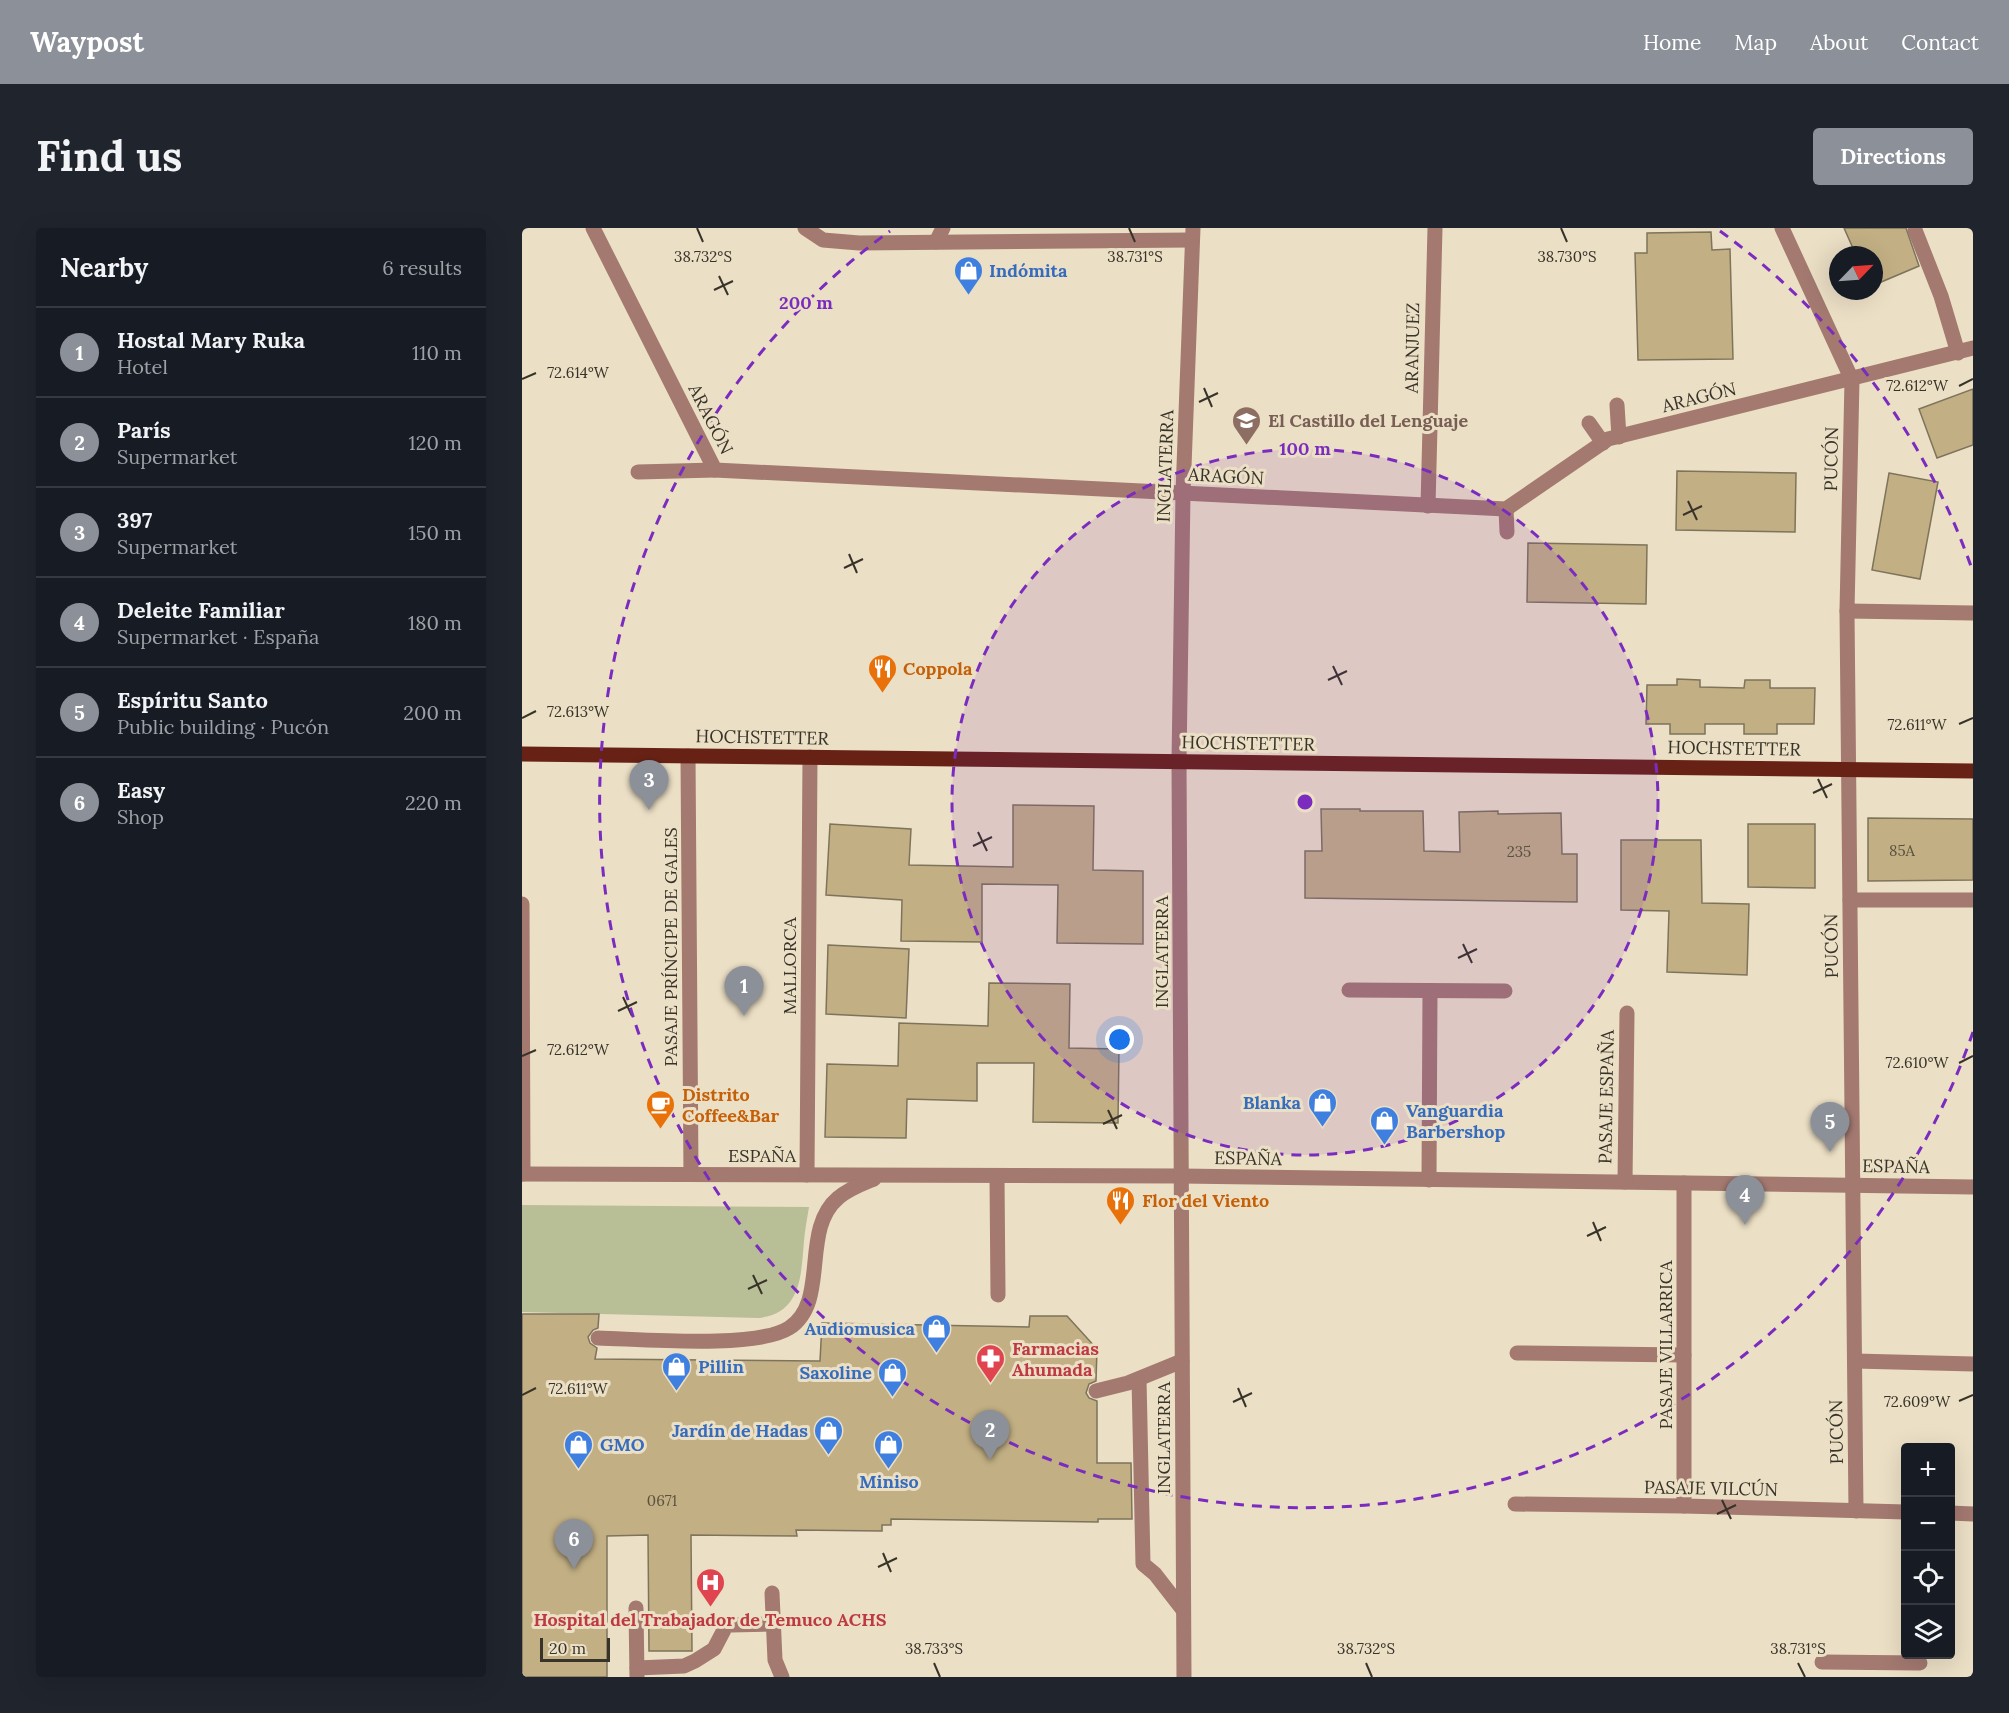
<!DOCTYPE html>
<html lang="en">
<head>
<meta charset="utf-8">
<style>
	body { margin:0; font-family:Lora,serif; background:#20242c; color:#f1f3f6 }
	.controls { position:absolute; right:18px; bottom:18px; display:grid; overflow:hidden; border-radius:6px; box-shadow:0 6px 24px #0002 }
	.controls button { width:54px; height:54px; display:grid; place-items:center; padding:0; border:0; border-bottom:2px solid #363941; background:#171b24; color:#f1f3f6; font:30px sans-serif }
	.compass { position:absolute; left:1307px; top:18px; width:54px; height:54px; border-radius:50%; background:#171b24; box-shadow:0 6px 24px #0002; rotate:65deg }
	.scale { position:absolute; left:18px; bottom:15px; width:70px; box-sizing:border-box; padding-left:6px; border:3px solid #383329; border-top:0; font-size:16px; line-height:21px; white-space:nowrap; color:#383329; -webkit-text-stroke:4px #ebdfc5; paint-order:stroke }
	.you { position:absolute; left:598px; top:812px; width:21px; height:21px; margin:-15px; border:4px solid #fff; border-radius:50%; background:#1a73e8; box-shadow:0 0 0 9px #1a73e833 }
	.badge { display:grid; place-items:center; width:39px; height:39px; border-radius:50%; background:#8c9099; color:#fff; font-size:20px; font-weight:700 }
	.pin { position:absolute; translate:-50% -50px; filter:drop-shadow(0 2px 3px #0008) }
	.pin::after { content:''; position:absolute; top:32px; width:21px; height:18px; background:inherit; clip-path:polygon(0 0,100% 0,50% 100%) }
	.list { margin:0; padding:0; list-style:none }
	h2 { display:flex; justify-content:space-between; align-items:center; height:78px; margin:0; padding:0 24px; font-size:26px }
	h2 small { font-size:20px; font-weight:400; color:#9ea1a6 }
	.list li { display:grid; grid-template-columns:39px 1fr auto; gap:18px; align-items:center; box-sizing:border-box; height:90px; padding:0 24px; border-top:2px solid #363941 }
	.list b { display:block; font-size:22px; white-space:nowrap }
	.list p { margin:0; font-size:20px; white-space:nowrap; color:#9ea1a6 }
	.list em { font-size:20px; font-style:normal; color:#9ea1a6 }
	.icon { flex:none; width:33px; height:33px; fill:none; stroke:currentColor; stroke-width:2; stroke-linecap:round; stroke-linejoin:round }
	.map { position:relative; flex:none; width:1451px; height:1449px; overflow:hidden; border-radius:6px }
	header { display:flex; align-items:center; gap:36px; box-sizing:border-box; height:84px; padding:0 30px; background:#8c9099; color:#fff }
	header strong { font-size:28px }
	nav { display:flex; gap:33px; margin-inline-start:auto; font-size:21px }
	.intro { display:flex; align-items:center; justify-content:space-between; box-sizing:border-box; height:144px; padding:0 36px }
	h1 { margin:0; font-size:42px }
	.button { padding:15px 27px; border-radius:6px; background:#8c9099; color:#fff; font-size:21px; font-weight:700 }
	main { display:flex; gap:36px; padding:0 36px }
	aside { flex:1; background:#171b24; border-radius:6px; box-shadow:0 6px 24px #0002 }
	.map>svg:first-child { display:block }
	.green { fill:#b8be96 }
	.building { fill:#c2af84; stroke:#7e745c; stroke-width:1.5 }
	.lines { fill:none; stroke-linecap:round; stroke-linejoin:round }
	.minor { stroke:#a37970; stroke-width:15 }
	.major { stroke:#682215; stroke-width:15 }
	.ticks { fill:none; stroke:#383329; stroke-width:2 }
	.ring { fill:none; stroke:#7b2cbf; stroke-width:3; stroke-dasharray:10 8 }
	.labels { text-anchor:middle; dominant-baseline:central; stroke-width:6; stroke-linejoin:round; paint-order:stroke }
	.number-label { font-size:15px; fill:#5a5240 }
	.shop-label { font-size:18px; font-weight:bold; fill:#366cbe; stroke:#ebdfc5; text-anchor:start }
	.street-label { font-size:18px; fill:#383329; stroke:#ebdfc5 }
	.education-label { font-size:18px; font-weight:bold; fill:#785e54; stroke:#ebdfc5; text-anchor:start }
	.food-label { font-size:18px; font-weight:bold; fill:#c56008; stroke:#ebdfc5; text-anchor:start }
	.health-label { font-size:18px; font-weight:bold; fill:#be3a42; stroke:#ebdfc5; text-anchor:start }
	.ticks-label { font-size:15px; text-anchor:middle; fill:#383329; stroke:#ebdfc5; stroke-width:6; stroke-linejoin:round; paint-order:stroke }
	.centre { fill:#7b2cbf; stroke:#ebdfc5; stroke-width:3 }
	.ring-label { font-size:18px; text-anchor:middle; font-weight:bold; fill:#7b2cbf; stroke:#ebdfc5; stroke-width:6; stroke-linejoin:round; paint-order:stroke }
</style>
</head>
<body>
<header>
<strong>Waypost</strong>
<nav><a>Home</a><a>Map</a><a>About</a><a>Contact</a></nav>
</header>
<div class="intro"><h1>Find us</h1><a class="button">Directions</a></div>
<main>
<aside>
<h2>Nearby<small>6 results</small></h2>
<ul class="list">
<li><span class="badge">1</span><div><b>Hostal Mary Ruka</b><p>Hotel</p></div><em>110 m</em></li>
<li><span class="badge">2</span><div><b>París</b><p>Supermarket</p></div><em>120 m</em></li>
<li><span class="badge">3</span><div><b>397</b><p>Supermarket</p></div><em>150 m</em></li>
<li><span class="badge">4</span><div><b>Deleite Familiar</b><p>Supermarket · España</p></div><em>180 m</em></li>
<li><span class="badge">5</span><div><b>Espíritu Santo</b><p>Public building · Pucón</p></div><em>200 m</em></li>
<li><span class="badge">6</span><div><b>Easy</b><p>Shop</p></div><em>220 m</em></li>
</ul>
</aside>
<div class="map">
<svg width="1451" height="1449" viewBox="0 0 1451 1449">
	<rect width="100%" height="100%" fill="#ebdfc5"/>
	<path class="green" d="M0,977L287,979C285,991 283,1001 282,1013C279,1046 280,1085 237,1090L0,1084Z"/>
	<g class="building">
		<polygon points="1322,0 1384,0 1397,38 1352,57 1352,27 1334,27"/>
		<polygon points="1189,4 1190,22 1208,21 1211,131 1116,132 1113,25 1125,25 1125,5"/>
		<polygon points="1451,161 1451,217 1415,230 1397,181"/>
		<polygon points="1155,243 1274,245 1273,304 1154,302"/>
		<polygon points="1367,245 1416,254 1398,351 1350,342"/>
		<polygon points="1006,315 1125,317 1124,376 1005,374"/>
		<polygon points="1155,451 1178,452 1178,459 1222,460 1223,452 1248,452 1248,460 1293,460 1292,496 1255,496 1255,506 1222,506 1222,496 1183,496 1183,506 1148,506 1148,496 1124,496 1125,457 1155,457"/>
		<polygon points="491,577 572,578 571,642 621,643 621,716 535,715 536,657 460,656 460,714 379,713 380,672 304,667 308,596 389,601 387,637 491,639"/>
		<polygon points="799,581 838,581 838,583 901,583 902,623 938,624 937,584 976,583 976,586 1039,585 1040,626 1055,626 1055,674 783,670 783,623 800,623"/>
		<polygon points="1346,590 1451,591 1451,652 1346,653"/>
		<polygon points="1226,596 1293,596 1293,660 1226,659"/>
		<polygon points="1099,612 1179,612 1180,675 1227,676 1225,747 1145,744 1147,683 1099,682"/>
		<polygon points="306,717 387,721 384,790 304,786"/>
		<polygon points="467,755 548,756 547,820 597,821 596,895 511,894 512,835 455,835 455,873 385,871 384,910 303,909 305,836 376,838 377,795 466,798"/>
		<polygon points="0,1086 77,1086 76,1100 71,1102 66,1109 68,1115 75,1120 73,1131 298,1133 300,1095 507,1099 508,1088 545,1088 575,1121 574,1153 567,1156 564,1165 567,1170 575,1173 575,1235 609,1235 610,1291 576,1291 576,1294 369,1291 369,1297 360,1297 360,1303 274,1302 275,1308 169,1307 170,1423 127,1423 126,1307 85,1308 85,1449 0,1449"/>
	</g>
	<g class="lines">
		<g class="minor">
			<polyline points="71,0 193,242 984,281 1086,211 1451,120"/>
			<polyline points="283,0 301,12 337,15 670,12"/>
			<polyline points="1260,0 1330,152 1325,383 1334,1283"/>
			<polyline points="1393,2 1419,68 1436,125"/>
			<polyline points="414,14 421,0"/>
			<polyline points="1095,177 1097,209"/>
			<polyline points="1067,195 1081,215"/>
			<polyline points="116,244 193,242"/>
			<polyline points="906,278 913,0"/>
			<polyline points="984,281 985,304"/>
			<polyline points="1325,383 1451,385"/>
			<polyline points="166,528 169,946"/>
			<polyline points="1328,672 1451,672"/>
			<polyline points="0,676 1,946"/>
			<polyline points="827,762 983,763"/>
			<polyline points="0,946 659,948 1451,959"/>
			<polyline points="285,947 288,529"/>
			<polyline points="475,948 476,1067"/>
			<polyline points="907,952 908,763"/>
			<polyline points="1103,954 1105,785"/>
			<polyline points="1162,955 1162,1278"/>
			<path d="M76,1110C119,1111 234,1121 267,1100C308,1074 278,1002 316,970C326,961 340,956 352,951"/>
			<polyline points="995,1125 1162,1127"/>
			<polyline points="1333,1133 1451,1136"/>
			<polyline points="617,1151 621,1336 633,1346 661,1382"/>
			<polyline points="574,1163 606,1155 660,1133"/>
			<polyline points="993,1276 1162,1278 1384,1284"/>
			<polyline points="1428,1285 1451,1286"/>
			<polyline points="250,1365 253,1432 260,1449"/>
			<polyline points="114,1380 115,1449"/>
			<polyline points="1300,1434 1398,1435"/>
			<polyline points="115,1440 162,1438 173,1433 192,1421 204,1398 209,1397 251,1396"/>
			<polyline points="662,1449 657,534 661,265 671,0"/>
		</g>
		<polyline class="major" points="0,526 1451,543"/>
	</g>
	<path class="ticks" d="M175,0L181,14M607,0L613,14M1039,0L1045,14M197,48L206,67M192,62L211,53M0,151L14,145M1437,158L1451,151M682,160L690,179M677,174L696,165M1166,273L1175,292M1161,287L1180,278M327,326L335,345M322,340L341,331M811,438L820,457M806,452L825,443M0,490L14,483M1437,496L1451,490M1296,551L1305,570M1291,565L1310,556M456,604L465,623M451,618L470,609M941,716L950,735M936,730L955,721M101,769L110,788M96,783L115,774M0,828L14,822M1437,835L1451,828M586,882L595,901M581,896L600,887M1071,994L1079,1013M1065,1008L1084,999M231,1047L240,1066M226,1061L245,1052M716,1160L724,1179M0,1167L14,1160M1437,1173L1451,1167M711,1174L730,1165M1200,1272L1209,1291M1195,1286L1214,1277M361,1325L369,1344M356,1339L375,1330M412,1435L418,1449M844,1435L850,1449M1276,1435L1283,1449"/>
	<circle cx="783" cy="574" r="353" fill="#7b2cbf" fill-opacity=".12"/>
	<g class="ring">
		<circle cx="783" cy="574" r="353"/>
		<path d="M1451 804A706 706 0 1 1 368 3M1198 3A706 706 0 0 1 1451 344"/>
	</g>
	<defs>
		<symbol id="shop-pin" viewBox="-11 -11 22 30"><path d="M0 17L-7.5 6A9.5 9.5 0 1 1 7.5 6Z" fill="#3f7fe0" stroke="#ebdfc5"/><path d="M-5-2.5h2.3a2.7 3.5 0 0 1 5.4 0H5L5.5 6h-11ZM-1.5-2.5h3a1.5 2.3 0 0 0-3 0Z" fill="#fff"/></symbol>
		<symbol id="school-pin" viewBox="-11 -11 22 30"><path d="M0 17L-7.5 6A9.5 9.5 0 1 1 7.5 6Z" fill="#8d6e63" stroke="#ebdfc5"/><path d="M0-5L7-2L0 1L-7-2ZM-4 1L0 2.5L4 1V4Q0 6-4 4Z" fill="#fff"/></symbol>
		<symbol id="restaurant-pin" viewBox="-11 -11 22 30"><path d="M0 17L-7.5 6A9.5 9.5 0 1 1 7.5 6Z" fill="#e8710a" stroke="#ebdfc5"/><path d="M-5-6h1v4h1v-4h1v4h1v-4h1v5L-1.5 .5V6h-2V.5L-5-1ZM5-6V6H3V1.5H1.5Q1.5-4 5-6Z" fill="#fff"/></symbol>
		<symbol id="cafe-pin" viewBox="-11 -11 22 30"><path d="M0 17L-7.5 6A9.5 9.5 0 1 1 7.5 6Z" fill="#e8710a" stroke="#ebdfc5"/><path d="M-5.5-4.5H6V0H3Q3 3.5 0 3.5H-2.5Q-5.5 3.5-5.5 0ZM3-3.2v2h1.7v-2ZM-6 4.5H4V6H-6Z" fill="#fff"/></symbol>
		<symbol id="pharmacy-pin" viewBox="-11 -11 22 30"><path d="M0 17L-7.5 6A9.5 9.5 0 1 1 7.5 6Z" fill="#e0444e" stroke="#ebdfc5"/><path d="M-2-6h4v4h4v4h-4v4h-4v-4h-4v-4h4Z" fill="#fff"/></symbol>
		<symbol id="hospital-pin" viewBox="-11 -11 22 30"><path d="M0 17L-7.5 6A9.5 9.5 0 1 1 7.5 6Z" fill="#e0444e" stroke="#ebdfc5"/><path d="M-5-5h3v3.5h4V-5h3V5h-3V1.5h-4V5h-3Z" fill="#fff"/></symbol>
	</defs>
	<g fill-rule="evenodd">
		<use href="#shop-pin" x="430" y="26" width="33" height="45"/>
		<use href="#school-pin" x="708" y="176" width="33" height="45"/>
		<use href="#restaurant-pin" x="344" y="424" width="33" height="45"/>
		<use href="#shop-pin" x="784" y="858" width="33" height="45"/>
		<use href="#cafe-pin" x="122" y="860" width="33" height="45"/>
		<use href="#shop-pin" x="846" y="876" width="33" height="45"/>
		<use href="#restaurant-pin" x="582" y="956" width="33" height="45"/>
		<use href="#shop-pin" x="398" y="1084" width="33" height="45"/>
		<use href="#pharmacy-pin" x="452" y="1114" width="33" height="45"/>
		<use href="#shop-pin" x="138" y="1122" width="33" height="45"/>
		<use href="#shop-pin" x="354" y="1128" width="33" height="45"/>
		<use href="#shop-pin" x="290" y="1186" width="33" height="45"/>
		<use href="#shop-pin" x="40" y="1200" width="33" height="45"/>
		<use href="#shop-pin" x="350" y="1200" width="33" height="45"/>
		<use href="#hospital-pin" x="172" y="1338" width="33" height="45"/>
	</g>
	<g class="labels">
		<g class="number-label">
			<text x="1380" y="622">85A</text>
			<text x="997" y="623">235</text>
			<text x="140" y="1272">0671</text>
		</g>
		<g class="shop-label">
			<text x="467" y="42">Indómita</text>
			<text x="779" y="874" text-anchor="end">Blanka</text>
			<text x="884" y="882">Vanguardia<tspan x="884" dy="21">Barbershop</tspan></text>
			<text x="393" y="1100" text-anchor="end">Audiomusica</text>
			<text x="176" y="1138">Pillin</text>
			<text x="350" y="1144" text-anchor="end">Saxoline</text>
			<text x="286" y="1202" text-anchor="end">Jardín de Hadas</text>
			<text x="78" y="1216">GMO</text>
			<text x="367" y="1253" text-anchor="middle">Miniso</text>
		</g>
		<g class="street-label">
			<text transform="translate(890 120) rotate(-89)">ARANJUEZ</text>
			<text transform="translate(1177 169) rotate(-14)">ARAGÓN</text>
			<text transform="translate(189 191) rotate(63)">ARAGÓN</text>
			<text transform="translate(1309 231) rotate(-89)">PUCÓN</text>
			<text transform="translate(643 238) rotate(-88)">INGLATERRA</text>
			<text transform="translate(704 248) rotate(3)">ARAGÓN</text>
			<text transform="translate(240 509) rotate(1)">HOCHSTETTER</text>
			<text transform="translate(726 515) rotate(1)">HOCHSTETTER</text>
			<text transform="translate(1212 520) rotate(1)">HOCHSTETTER</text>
			<text transform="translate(1309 718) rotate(-91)">PUCÓN</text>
			<text transform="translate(148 719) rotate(-90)">PASAJE PRÍNCIPE DE GALES</text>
			<text transform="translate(639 724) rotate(-90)">INGLATERRA</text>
			<text transform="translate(267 738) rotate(-90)">MALLORCA</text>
			<text transform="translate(1084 869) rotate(-89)">PASAJE ESPAÑA</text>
			<text x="240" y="927">ESPAÑA</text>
			<text transform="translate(726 930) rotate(1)">ESPAÑA</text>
			<text transform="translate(1374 938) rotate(1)">ESPAÑA</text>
			<text transform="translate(1143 1117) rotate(-90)">PASAJE VILLARRICA</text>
			<text transform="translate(1314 1204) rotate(-91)">PUCÓN</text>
			<text transform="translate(641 1210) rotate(-90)">INGLATERRA</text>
			<text transform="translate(1189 1260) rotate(1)">PASAJE VILCÚN</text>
		</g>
		<g class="education-label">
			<text x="746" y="192">El Castillo del Lenguaje</text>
		</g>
		<g class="food-label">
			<text x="381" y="440">Coppola</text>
			<text x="160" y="866">Distrito<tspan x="160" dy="21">Coffee&amp;Bar</tspan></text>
			<text x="620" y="972">Flor del Viento</text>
		</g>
		<g class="health-label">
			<text x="490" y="1120">Farmacias<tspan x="490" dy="21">Ahumada</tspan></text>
			<text x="188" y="1391" text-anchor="middle">Hospital del Trabajador de Temuco ACHS</text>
		</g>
	</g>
	<g class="ticks-label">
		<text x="181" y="34">38.732°S</text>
		<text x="613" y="34">38.731°S</text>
		<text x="1045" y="34">38.730°S</text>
		<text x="56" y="150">72.614°W</text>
		<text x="1395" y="163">72.612°W</text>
		<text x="56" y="489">72.613°W</text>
		<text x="1395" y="502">72.611°W</text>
		<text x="56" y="827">72.612°W</text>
		<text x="1395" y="840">72.610°W</text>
		<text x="56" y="1166">72.611°W</text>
		<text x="1395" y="1179">72.609°W</text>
		<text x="412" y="1426">38.733°S</text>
		<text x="844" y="1426">38.732°S</text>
		<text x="1276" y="1426">38.731°S</text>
	</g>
	<circle cx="783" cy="574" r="9" class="centre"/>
	<g class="ring-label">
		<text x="284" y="81">200 m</text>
		<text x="783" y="227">100 m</text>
	</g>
</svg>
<div class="controls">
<button>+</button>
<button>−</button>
<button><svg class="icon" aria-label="locate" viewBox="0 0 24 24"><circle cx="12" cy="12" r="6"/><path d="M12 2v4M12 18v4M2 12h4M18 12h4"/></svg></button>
<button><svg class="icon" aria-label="layers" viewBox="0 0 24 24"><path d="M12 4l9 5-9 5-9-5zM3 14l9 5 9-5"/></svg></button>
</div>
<svg class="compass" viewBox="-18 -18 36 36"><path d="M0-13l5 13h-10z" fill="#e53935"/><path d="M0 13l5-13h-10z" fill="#9ea1a6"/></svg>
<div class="scale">20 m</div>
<div class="you"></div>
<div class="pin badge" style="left:222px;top:788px">1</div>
<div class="pin badge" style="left:468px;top:1232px">2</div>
<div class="pin badge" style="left:127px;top:582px">3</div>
<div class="pin badge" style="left:1223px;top:997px">4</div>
<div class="pin badge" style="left:1308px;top:924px">5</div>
<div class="pin badge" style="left:52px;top:1341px">6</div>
</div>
</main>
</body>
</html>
